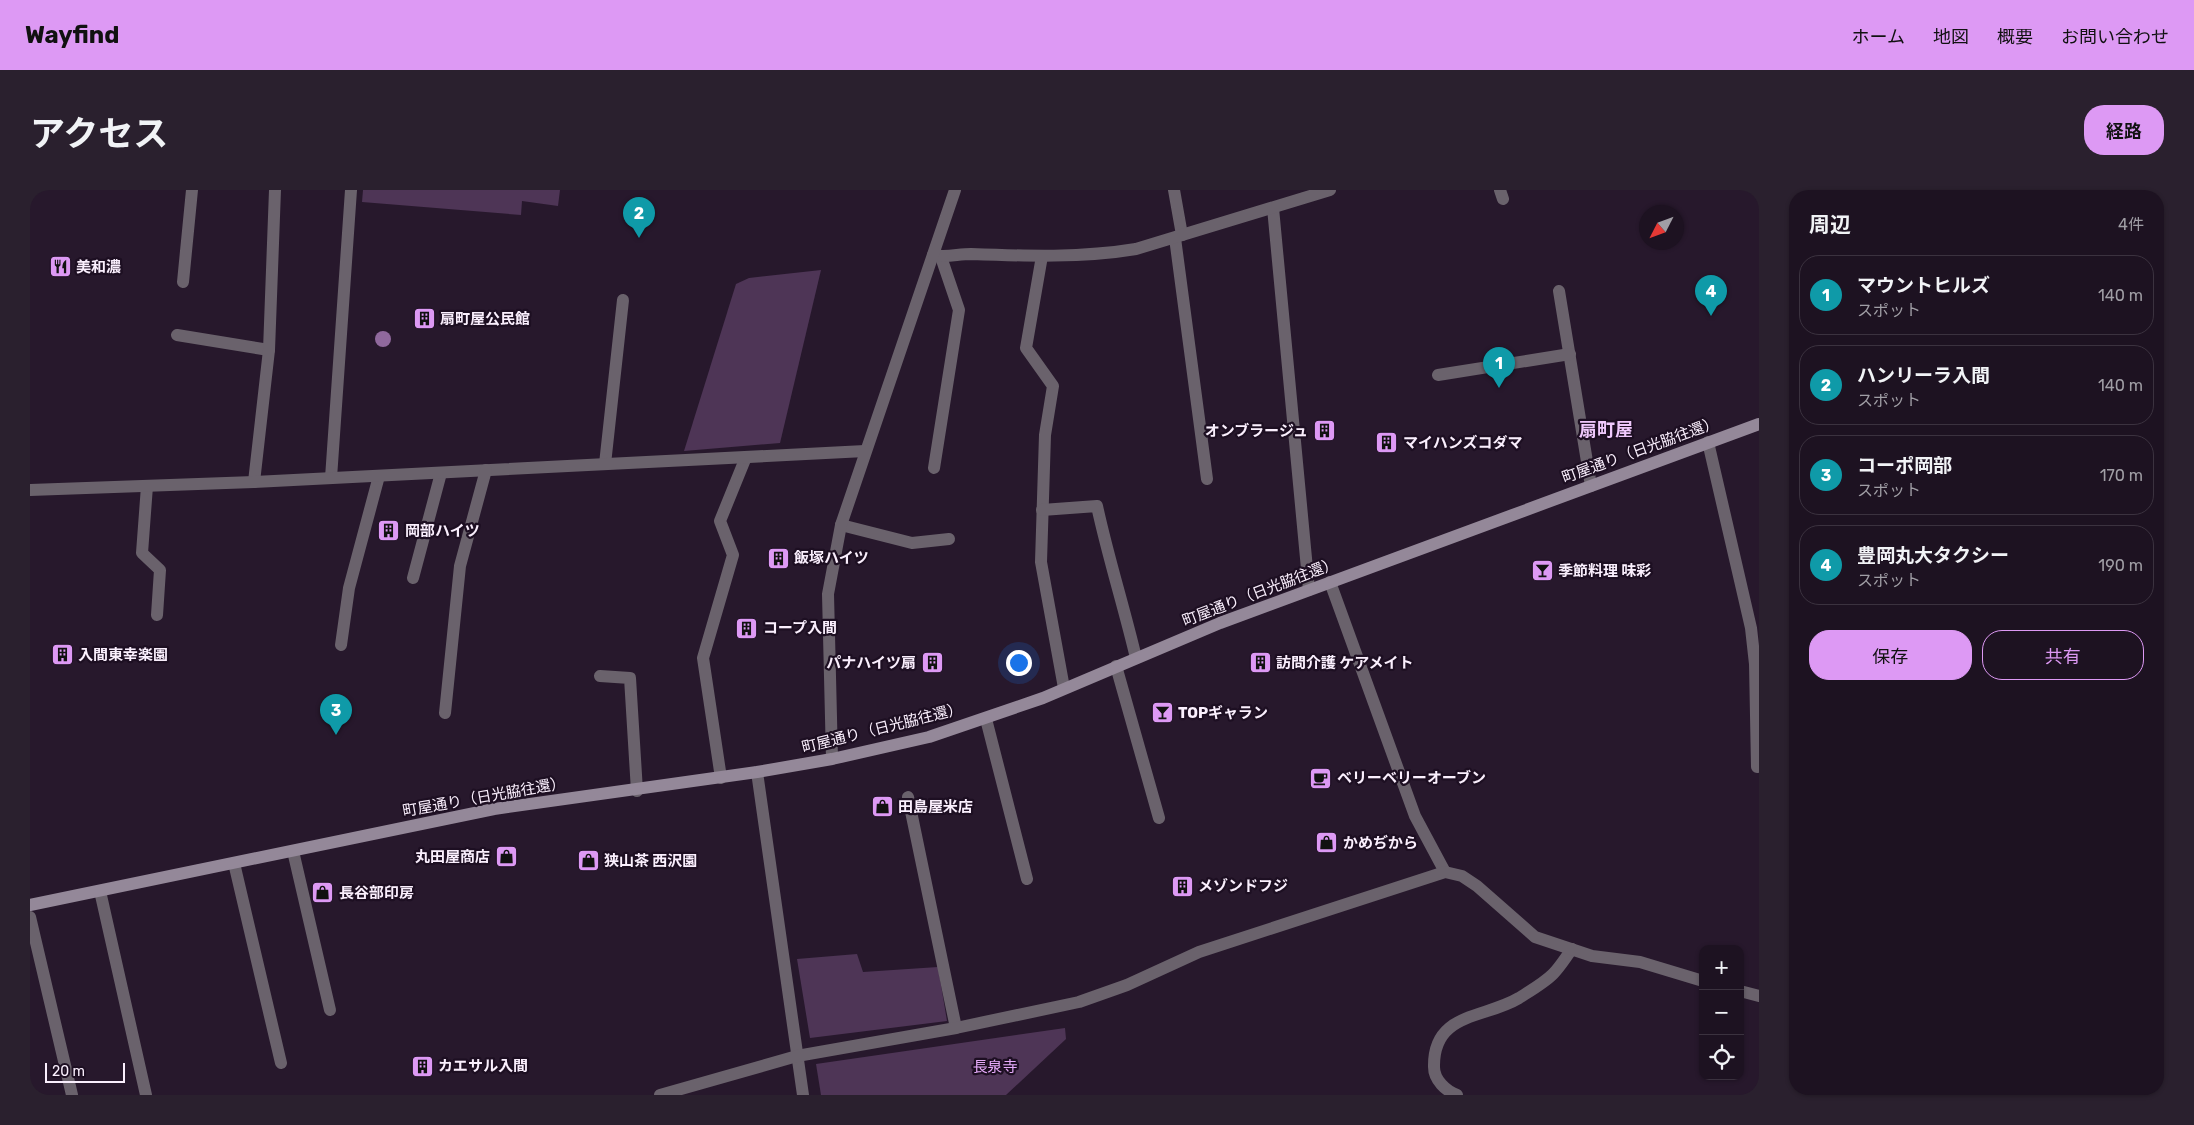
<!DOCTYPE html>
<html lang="ja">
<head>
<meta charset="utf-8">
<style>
	body { margin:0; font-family:Rubik,"Noto Sans JP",sans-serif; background:#2a202e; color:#f1f3f6 }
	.controls { position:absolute; right:15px; bottom:15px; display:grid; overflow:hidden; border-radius:10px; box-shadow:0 1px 4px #0004 }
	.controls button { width:45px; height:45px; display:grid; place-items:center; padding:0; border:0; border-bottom:1px solid #3b323f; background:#1d1221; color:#f1f3f6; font:25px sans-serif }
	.compass { position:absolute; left:1609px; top:15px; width:45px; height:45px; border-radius:50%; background:#1d1221; box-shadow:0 1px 4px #0004; rotate:228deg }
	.scale { position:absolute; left:15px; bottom:12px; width:80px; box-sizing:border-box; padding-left:5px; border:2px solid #faeffd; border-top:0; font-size:14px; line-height:18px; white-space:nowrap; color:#faeffd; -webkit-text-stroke:4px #1d0f22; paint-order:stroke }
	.you { position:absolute; left:988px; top:472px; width:18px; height:18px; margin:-12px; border:4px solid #fff; border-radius:50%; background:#1a73e8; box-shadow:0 0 0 8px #1a73e833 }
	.badge { display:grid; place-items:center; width:32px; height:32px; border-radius:50%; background:#dd99f4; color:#fff; font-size:16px; font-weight:700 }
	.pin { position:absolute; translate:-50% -41px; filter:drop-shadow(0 1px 2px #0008) }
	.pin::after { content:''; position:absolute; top:26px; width:18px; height:15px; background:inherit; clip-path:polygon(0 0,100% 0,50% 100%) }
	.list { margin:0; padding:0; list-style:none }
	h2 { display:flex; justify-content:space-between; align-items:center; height:65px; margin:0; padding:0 20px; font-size:21px }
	h2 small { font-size:16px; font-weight:400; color:#a09ea5 }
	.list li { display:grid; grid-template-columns:32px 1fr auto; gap:15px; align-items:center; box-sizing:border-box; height:80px; margin:0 10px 10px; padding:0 10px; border:1px solid #3b323f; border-radius:20px }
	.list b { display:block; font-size:19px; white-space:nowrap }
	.list p { margin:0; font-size:16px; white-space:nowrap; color:#a09ea5 }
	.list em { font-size:16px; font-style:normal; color:#a09ea5 }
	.actions { display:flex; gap:10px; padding:15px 20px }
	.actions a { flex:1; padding:11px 0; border:1px solid #dd99f4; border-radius:20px; text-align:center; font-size:18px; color:#dd99f4 }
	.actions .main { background:#dd99f4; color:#111 }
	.icon { flex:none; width:28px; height:28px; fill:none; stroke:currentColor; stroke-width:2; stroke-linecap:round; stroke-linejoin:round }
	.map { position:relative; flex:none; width:1729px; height:905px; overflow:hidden; border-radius:20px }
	header { display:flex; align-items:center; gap:30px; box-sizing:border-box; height:70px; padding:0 25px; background:#dd99f4; color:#111 }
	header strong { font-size:24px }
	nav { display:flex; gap:28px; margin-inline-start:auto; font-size:18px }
	.intro { display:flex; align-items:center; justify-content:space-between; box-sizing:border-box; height:120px; padding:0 30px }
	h1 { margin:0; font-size:35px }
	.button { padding:12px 22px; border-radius:20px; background:#dd99f4; color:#111; font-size:18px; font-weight:700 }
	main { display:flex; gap:30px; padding:0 30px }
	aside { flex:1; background:#1d1221; border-radius:20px; box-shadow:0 1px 4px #0004 }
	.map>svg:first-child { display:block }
	.green { fill:#4e3556 }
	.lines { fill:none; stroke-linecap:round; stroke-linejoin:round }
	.lane { stroke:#6a626c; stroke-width:12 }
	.street { stroke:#6a626c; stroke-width:12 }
	.secondary { stroke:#948899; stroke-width:12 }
	.tree { fill:#90699d }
	.labels { text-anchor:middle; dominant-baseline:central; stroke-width:4.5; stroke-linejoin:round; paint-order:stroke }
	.poi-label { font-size:15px; font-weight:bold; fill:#faeffd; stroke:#1d0f22; text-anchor:start }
	.street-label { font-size:15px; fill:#faeffd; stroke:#1d0f22 }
	.park-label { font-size:15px; fill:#e6abfa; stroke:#1d0f22 }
	.quarter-label { font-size:18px; font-weight:bold; fill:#efc9fc; stroke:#1d0f22 }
</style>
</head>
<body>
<header>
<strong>Wayfind</strong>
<nav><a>ホーム</a><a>地図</a><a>概要</a><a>お問い合わせ</a></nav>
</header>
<div class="intro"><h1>アクセス</h1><a class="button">経路</a></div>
<main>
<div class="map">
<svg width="1729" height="905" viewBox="0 0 1729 905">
	<rect width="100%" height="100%" fill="#27182c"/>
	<g class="green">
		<polygon points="333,0 530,0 528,16 492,11 491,25 332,12"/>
		<polygon points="791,80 750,253 654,261 706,94 719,88"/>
		<polygon points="827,764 833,782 908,777 917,831 780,848 767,769"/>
		<polygon points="1035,838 1036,849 976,905 791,905 786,874"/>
	</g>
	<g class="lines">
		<g class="lane">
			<polyline points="1144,0 1152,45"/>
			<polyline points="1470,0 1473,9"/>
			<polyline points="1243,18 1279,400"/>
			<polyline points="1145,48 1177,289"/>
			<polyline points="1012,66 996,158 1023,196 1015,245 1011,372 1034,498"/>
			<polyline points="1529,101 1561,296"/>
			<polyline points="1408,185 1540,164"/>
			<polyline points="1678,252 1721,438 1725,474 1727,577"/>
			<polyline points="904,278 929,120 911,67"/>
			<polyline points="117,296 112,363 130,380 127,425"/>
			<path d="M1012,320L1067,316C1078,367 1094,417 1106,468"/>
			<polyline points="811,335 882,353 919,349"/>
			<polyline points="383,388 411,283"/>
			<polyline points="1300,392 1385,626 1415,682"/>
			<polyline points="311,455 319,398 349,286"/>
			<polyline points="1086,476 1129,628"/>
			<polyline points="570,486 600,488 607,601"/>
			<polyline points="956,529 997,689"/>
			<polyline points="691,588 673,468 703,365 690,331 716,267"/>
			<polyline points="878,607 926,838"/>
			<polyline points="263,661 300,820"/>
			<polyline points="0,727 42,905"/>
			<path d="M1427,905C1416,901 1404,890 1404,877C1403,822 1454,829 1489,808C1500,801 1514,793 1523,784C1530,777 1536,767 1542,759"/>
		</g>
		<g class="street">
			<path d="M903,65C915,68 928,64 941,64C996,66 1052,68 1106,59L1300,0"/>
			<polyline points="153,92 162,0"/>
			<polyline points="147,145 239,160"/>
			<polyline points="575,274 593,110"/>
			<polyline points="301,288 321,0"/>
			<polyline points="224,292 239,160 245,0"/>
			<polyline points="0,300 224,292 835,261"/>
			<polyline points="415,523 430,376 456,280"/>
			<polyline points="802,569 798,404 811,335 925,0"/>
			<polyline points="727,582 773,905"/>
			<polyline points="204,673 251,873"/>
			<polyline points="70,701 116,905"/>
			<polyline points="1710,801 1729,806"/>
			<polyline points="630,905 767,866 926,838 1049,812 1097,795 1169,762 1415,682 1432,686 1447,696 1505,747 1562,766 1610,772 1673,791"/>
		</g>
		<polyline class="secondary" points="0,715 464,619 727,582 802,569 899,547 1013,508 1190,433 1729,234"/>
	</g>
	<circle class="tree" cx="353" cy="149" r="8"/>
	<defs>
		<symbol id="restaurant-square" viewBox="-11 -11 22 22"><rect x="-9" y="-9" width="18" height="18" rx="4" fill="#dd99f4" stroke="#1d0f22"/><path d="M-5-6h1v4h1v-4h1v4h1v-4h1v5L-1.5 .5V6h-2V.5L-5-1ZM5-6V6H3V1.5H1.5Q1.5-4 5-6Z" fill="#111"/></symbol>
		<symbol id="building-square" viewBox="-11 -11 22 22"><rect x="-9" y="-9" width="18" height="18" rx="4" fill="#dd99f4" stroke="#1d0f22"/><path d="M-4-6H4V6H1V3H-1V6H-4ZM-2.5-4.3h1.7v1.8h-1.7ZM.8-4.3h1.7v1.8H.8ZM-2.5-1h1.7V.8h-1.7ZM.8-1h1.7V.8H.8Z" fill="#111"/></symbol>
		<symbol id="bar-square" viewBox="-11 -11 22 22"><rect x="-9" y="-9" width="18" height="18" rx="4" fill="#dd99f4" stroke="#1d0f22"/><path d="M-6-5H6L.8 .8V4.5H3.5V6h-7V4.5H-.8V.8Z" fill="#111"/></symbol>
		<symbol id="cafe-square" viewBox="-11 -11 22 22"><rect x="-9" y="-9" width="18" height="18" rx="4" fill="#dd99f4" stroke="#1d0f22"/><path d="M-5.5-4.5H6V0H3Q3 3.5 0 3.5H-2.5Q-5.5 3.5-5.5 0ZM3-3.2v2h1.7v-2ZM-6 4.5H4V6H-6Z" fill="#111"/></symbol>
		<symbol id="shop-square" viewBox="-11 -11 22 22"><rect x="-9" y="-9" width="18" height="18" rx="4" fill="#dd99f4" stroke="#1d0f22"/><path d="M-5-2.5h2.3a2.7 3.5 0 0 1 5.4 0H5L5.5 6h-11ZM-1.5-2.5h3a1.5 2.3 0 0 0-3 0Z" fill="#111"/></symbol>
	</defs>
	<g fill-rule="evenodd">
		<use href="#restaurant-square" x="18" y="64" width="25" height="25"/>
		<use href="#building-square" x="382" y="116" width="25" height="25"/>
		<use href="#building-square" x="1282" y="228" width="25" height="25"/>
		<use href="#building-square" x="1344" y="240" width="25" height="25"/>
		<use href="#building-square" x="346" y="328" width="25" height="25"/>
		<use href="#building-square" x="736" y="356" width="25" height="25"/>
		<use href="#bar-square" x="1500" y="368" width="25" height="25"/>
		<use href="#building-square" x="704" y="426" width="25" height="25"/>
		<use href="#building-square" x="20" y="452" width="25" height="25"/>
		<use href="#building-square" x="890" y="460" width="25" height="25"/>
		<use href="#building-square" x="1218" y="460" width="25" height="25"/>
		<use href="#bar-square" x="1120" y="510" width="25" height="25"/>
		<use href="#cafe-square" x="1278" y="576" width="25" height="25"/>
		<use href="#shop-square" x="840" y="604" width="25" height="25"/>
		<use href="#shop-square" x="1284" y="640" width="25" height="25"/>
		<use href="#shop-square" x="464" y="654" width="25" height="25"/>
		<use href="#shop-square" x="546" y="658" width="25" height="25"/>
		<use href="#building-square" x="1140" y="684" width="25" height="25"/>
		<use href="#shop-square" x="280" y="690" width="25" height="25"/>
		<use href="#building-square" x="380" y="864" width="25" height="25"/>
	</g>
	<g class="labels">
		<g class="poi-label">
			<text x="46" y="77">美和濃</text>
			<text x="410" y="129">扇町屋公民館</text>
			<text x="1278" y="241" text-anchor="end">オンブラージュ</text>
			<text x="1373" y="253">マイハンズコダマ</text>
			<text x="375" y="341">岡部ハイツ</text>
			<text x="764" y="368">飯塚ハイツ</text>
			<text x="1528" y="381">季節料理 味彩</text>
			<text x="733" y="438">コープ入間</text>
			<text x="48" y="465">入間東幸楽園</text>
			<text x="886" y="473" text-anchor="end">パナハイツ扇</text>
			<text x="1246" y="473">訪問介護 ケアメイト</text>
			<text x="1148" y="523">TOPギャラン</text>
			<text x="1307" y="588">ベリーベリーオーブン</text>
			<text x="868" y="617">田島屋米店</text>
			<text x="1313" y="653">かめぢから</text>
			<text x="460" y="667" text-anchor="end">丸田屋商店</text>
			<text x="574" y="671">狭山茶 西沢園</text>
			<text x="1168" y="696">メゾンドフジ</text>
			<text x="309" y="703">長谷部印房</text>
			<text x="408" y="876">カエサル入間</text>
		</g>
		<g class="street-label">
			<text transform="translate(1610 260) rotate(-20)">町屋通り（日光脇往還）</text>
			<text transform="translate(1230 402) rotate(-21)">町屋通り（日光脇往還）</text>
			<text transform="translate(852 538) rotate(-14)">町屋通り（日光脇往還）</text>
			<text transform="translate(454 607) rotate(-10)">町屋通り（日光脇往還）</text>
		</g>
		<g class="park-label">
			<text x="965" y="877">長泉寺</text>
		</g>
		<g class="quarter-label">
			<text x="1576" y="240">扇町屋</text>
		</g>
	</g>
</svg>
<div class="controls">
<button>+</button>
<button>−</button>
<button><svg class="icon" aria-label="locate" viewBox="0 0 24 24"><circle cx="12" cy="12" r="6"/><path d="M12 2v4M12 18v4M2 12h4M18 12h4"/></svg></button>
</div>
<svg class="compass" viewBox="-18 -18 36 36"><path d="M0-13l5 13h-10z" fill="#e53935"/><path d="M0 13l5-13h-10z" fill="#a09ea5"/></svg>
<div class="scale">20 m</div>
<div class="you"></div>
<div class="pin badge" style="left:1469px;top:198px;background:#0f9aa8">1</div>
<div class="pin badge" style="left:609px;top:48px;background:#0f9aa8">2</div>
<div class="pin badge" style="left:306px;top:545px;background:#0f9aa8">3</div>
<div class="pin badge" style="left:1681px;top:126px;background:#0f9aa8">4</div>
</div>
<aside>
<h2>周辺<small>4件</small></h2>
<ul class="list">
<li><span class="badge" style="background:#0f9aa8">1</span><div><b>マウントヒルズ</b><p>スポット</p></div><em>140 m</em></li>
<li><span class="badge" style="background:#0f9aa8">2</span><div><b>ハンリーラ入間</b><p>スポット</p></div><em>140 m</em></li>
<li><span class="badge" style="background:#0f9aa8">3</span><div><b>コーポ岡部</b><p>スポット</p></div><em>170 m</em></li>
<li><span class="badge" style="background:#0f9aa8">4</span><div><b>豊岡丸大タクシー</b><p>スポット</p></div><em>190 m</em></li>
</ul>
<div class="actions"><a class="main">保存</a><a>共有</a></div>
</aside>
</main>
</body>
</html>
